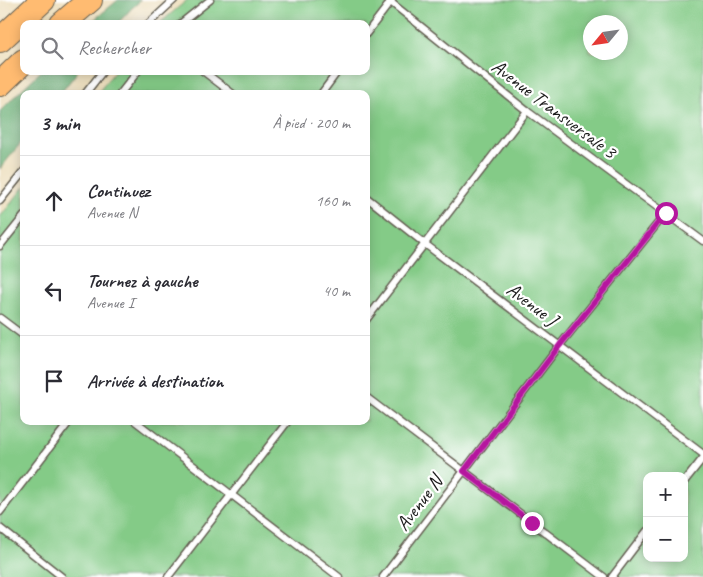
<!DOCTYPE html>
<html lang="fr">
<head>
<meta charset="utf-8">
<style>
	body { margin:0; font-family:Caveat,sans-serif; background:#f2f2f3; color:#2b2b33 }
	.controls { position:absolute; right:15px; bottom:15px; display:grid; overflow:hidden; border-radius:10px; box-shadow:0 2px 12px #0003 }
	.controls button { width:45px; height:45px; display:grid; place-items:center; padding:0; border:0; border-bottom:1px solid #e1e1e2; background:#fff; color:#2b2b33; font:25px sans-serif }
	.compass { position:absolute; left:583px; top:15px; width:45px; height:45px; border-radius:50%; background:#fff; box-shadow:0 2px 12px #0003; rotate:241deg }
	.stop { position:absolute; width:15px; height:15px; margin:-11px; border:4px solid #b5179e; border-radius:50%; background:#fff }
	.stop.end { background:#b5179e; border-color:#fff; box-shadow:0 1px 5px #0008 }
	.list { margin:0; padding:0; list-style:none }
	h2 { display:flex; justify-content:space-between; align-items:center; height:65px; margin:0; padding:0 20px; font-size:21px }
	h2 small { font-size:16px; font-weight:400; color:#7c7c81 }
	.list li { display:grid; grid-template-columns:32px 1fr auto; gap:15px; align-items:center; box-sizing:border-box; height:90px; padding:0 20px; border-top:1px solid #e1e1e2 }
	.list b { display:block; font-size:19px; white-space:nowrap }
	.list p { margin:0; font-size:16px; white-space:nowrap; color:#7c7c81 }
	.list em { font-size:16px; font-style:normal; color:#7c7c81 }
	.icon { flex:none; width:28px; height:28px; fill:none; stroke:currentColor; stroke-width:2; stroke-linecap:round; stroke-linejoin:round }
	.map { position:relative; flex:none; width:703px; height:577px; overflow:hidden }
	.search { position:absolute; background:#fff; box-shadow:0 2px 12px #0003; left:20px; top:20px; width:350px; height:55px; display:flex; align-items:center; gap:12px; box-sizing:border-box; padding:0 18px; border-radius:10px; color:#7c7c81; font-size:19px }
	.panel { position:absolute; background:#fff; box-shadow:0 2px 12px #0003; left:20px; top:90px; width:350px; height:335px; border-radius:10px }
	.map>svg:first-child { display:block }
	.green { fill:#84cb87; stroke:#507452; fill-rule:evenodd }
	.forest { fill:#6baf74; stroke:#446648 }
	.lines { fill:none; stroke-linecap:round; stroke-linejoin:round }
	.lane-casing { stroke:#656053; stroke-width:9 }
	.highway-casing { stroke:#656053; stroke-width:26 }
	.lane { stroke:#fff; stroke-width:6 }
	.highway { stroke:#ffbb71; stroke-width:24 }
	.route { stroke:#b5179e; stroke-width:6 }
	.labels { text-anchor:middle; dominant-baseline:central; stroke-width:4.5; stroke-linejoin:round; paint-order:stroke }
	.street-label { font-size:20px; fill:#1c1c1c; stroke:#fff }
</style>
</head>
<body>
<div class="map">
<svg width="703" height="577" viewBox="0 0 703 577">
	<rect width="100%" height="100%" fill="#fff"/>
	<filter id="ink" filterUnits="userSpaceOnUse"><feTurbulence type="fractalNoise" baseFrequency=".02" numOctaves="2"/><feDisplacementMap in="SourceGraphic" scale="10" xChannelSelector="R" yChannelSelector="G"/><feConvolveMatrix kernelMatrix="1 2 1 2 8 2 1 2 1" color-interpolation-filters="sRGB"/></filter>
	<filter id="wash" filterUnits="userSpaceOnUse"><feTurbulence type="fractalNoise" baseFrequency=".0096" numOctaves="4" result="noise"/><feDisplacementMap in="SourceGraphic" scale="20" xChannelSelector="R" yChannelSelector="G"/><feGaussianBlur stdDeviation="1.12" result="paint"/><feColorMatrix in="noise" values="0 0 0 0 0 0 0 0 0 0 0 0 0 0 0 0 0 1.4 0 .05"/><feComposite in="paint" operator="in"/></filter>
	<g filter="url(#wash)">
		<rect width="100%" height="100%" fill="#ecddb9"/>
		<path class="green" d="M187,0H703V577H0V217L24,187V421H366V94H97L115,71H366V24H159ZM590,22H620V52H590ZM647,476H684V558H647Z"/>
		<g class="forest">
			<polygon points="118,0 141,0 132,8 117,24 89,24"/>
			<polygon points="41,71 78,71 60,94 24,94 24,139 0,169 0,111"/>
		</g>
	</g>
	<g filter="url(#ink)">
		<g class="lines">
			<defs>
				<g id="lane">
					<polyline points="388,0 527,111 703,241"/>
					<polyline points="148,24 174,0"/>
					<polyline points="180,24 210,0"/>
					<polyline points="366,34 392,0"/>
					<polyline points="203,71 233,94"/>
					<polyline points="85,94 103,71"/>
					<polyline points="120,94 138,71"/>
					<polyline points="321,94 338,71"/>
					<polyline points="366,197 425,244 703,454"/>
					<polyline points="0,201 24,171"/>
					<polyline points="0,246 24,216"/>
					<polyline points="0,318 24,336"/>
					<polyline points="366,320 527,111"/>
					<polyline points="366,397 604,577"/>
					<polyline points="135,421 339,577"/>
					<polyline points="684,482 703,458"/>
					<polyline points="0,512 70,421"/>
					<polyline points="0,528 62,577"/>
					<polyline points="168,577 288,421"/>
					<polyline points="383,577 560,345 666,213"/>
					<polyline points="612,577 647,531"/>
				</g>
				<g id="highway">
					<polyline points="62,24 90,0"/>
					<polyline points="0,40 43,0"/>
					<polyline points="0,84 24,61"/>
				</g>
			</defs>
			<use href="#lane" class="lane-casing"/>
			<use href="#highway" class="highway-casing"/>
			<use href="#lane" class="lane"/>
			<use href="#highway" class="highway"/>
		</g>
	</g>
	<g class="lines" filter="url(#ink)">
		<polyline class="route" points="532,523 464,471 560,345 666,213"/>
	</g>
	<g class="labels">
		<g class="street-label">
			<text transform="translate(554 109) rotate(37)">Avenue Transversale 3</text>
			<text transform="translate(532 304) rotate(37)">Avenue J</text>
			<text transform="translate(419 503) rotate(-53)">Avenue N</text>
		</g>
	</g>
</svg>
<div class="controls">
<button>+</button>
<button>−</button>
</div>
<svg class="compass" viewBox="-18 -18 36 36"><path d="M0-13l5 13h-10z" fill="#e53935"/><path d="M0 13l5-13h-10z" fill="#7c7c81"/></svg>
<div class="stop" style="left:666px;top:213px"></div>
<div class="stop end" style="left:532px;top:523px"></div>
<div class="search"><svg class="icon" aria-label="search" viewBox="0 0 24 24"><circle cx="10" cy="10" r="6"/><path d="M15 15l6 6"/></svg>Rechercher</div>
<section class="panel">
<h2>3 min<small>À pied · 200 m</small></h2>
<ul class="list">
<li><svg class="icon" aria-label="ahead" viewBox="0 0 24 24"><path d="M12 20V5M6 11l6-6 6 6"/></svg><div><b>Continuez</b><p>Avenue N</p></div><em>160 m</em></li>
<li><svg class="icon" aria-label="left" viewBox="0 0 24 24"><path d="M17 20v-9H6M10 6l-5 5 5 5"/></svg><div><b>Tournez à gauche</b><p>Avenue I</p></div><em>40 m</em></li>
<li><svg class="icon" aria-label="arrive" viewBox="0 0 24 24"><path d="M6 21V4h12l-3 4 3 4H6"/></svg><div><b>Arrivée à destination</b></div></li>
</ul>
</section>
</div>
</body>
</html>
